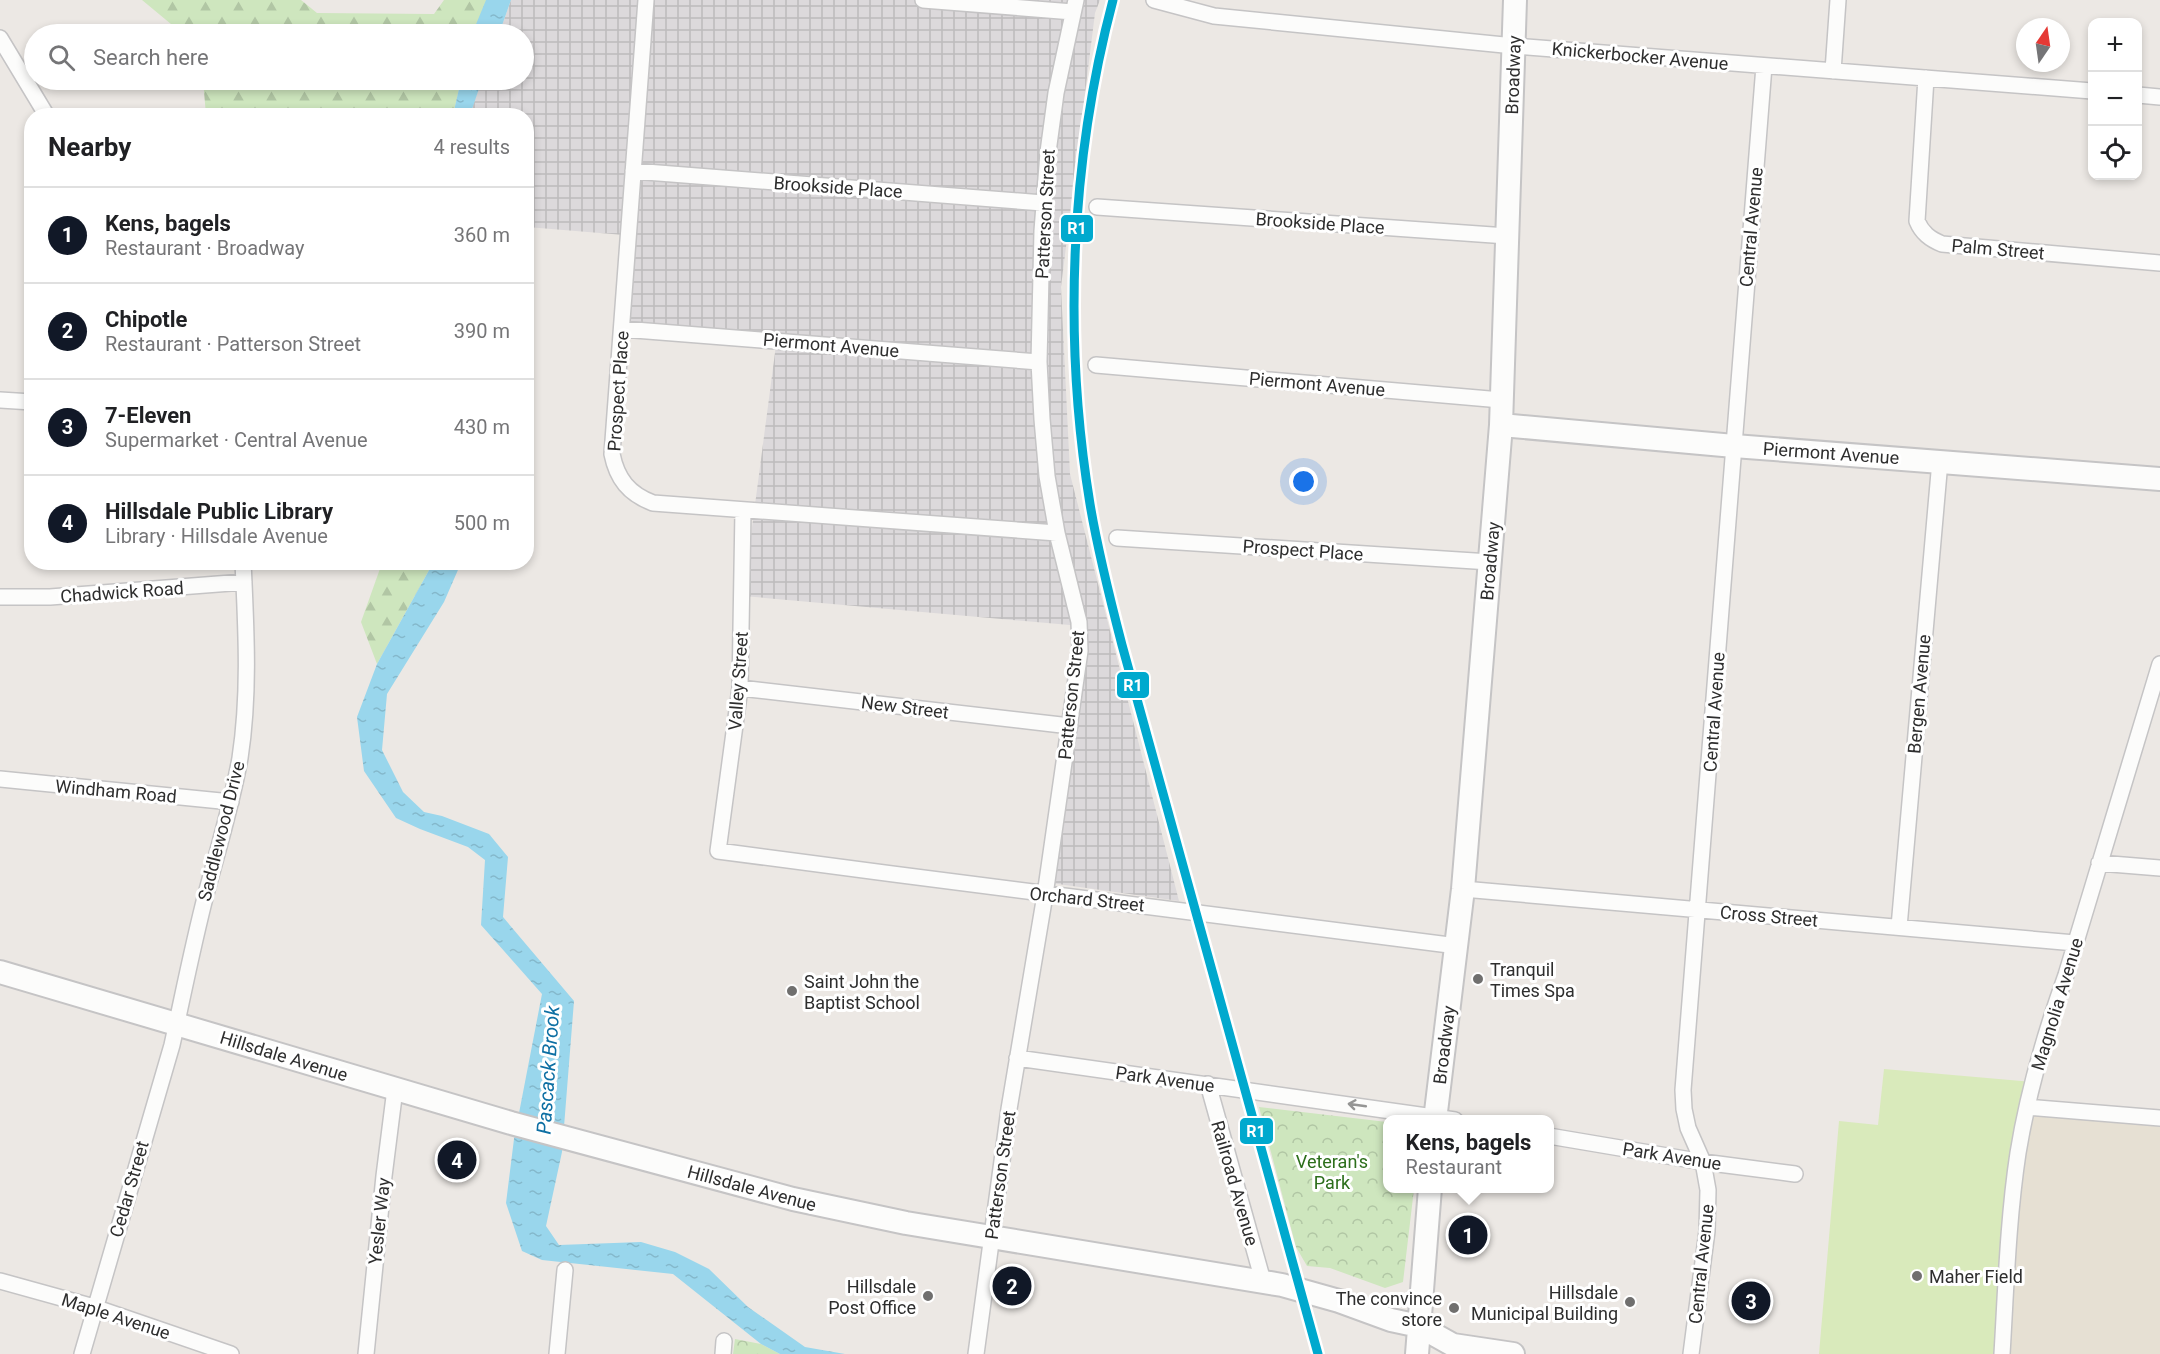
<!DOCTYPE html>
<meta charset="utf-8">
<style>
body{margin:0;font-family:Roboto,sans-serif;background:#f2f2f2;color:#202124}
.controls{position:absolute;right:18px;top:18px;display:grid;overflow:hidden;border-radius:12px;box-shadow:0 3px 9px #0003}
.controls button{width:54px;height:54px;display:grid;place-items:center;padding:0;border:0;border-bottom:2px solid #e0e0e0;background:#fff;color:#202124;font:30px sans-serif}
.compass{position:absolute;left:2016px;top:18px;width:54px;height:54px;border-radius:50%;background:#fff;box-shadow:0 3px 9px #0003;rotate:13deg}
.you{position:absolute;left:1304px;top:482px;width:21px;height:21px;margin:-15px;border:4px solid #fff;border-radius:50%;background:#1a73e8;box-shadow:0 0 0 9px #1a73e833}
.badge{display:grid;place-items:center;width:39px;height:39px;border-radius:50%;background:#111827;color:#fff;font-size:20px;font-weight:700}
.pin{position:absolute;translate:-50% -50%;border:3px solid #fff;box-shadow:0 2px 6px #0006}
.popup{position:absolute;left:1383px;top:1115px;width:171px;height:78px;box-sizing:border-box;display:grid;place-content:center;border-radius:12px;background:#fff;filter:drop-shadow(0 2px 4px #0005);font-size:20px;white-space:nowrap;color:#757577}
.popup b{font-size:22px;color:#202124}
.popup::after{content:'';position:absolute;left:50%;top:100%;margin-left:-12px;border:12px solid transparent;border-top-color:#fff}
.list{margin:0;padding:0;list-style:none}
h2{display:flex;justify-content:space-between;align-items:center;height:78px;margin:0;padding:0 24px;font-size:26px}
h2 small{font-size:20px;font-weight:400;color:#757577}
.list li{display:grid;grid-template-columns:39px 1fr auto;gap:18px;align-items:center;box-sizing:border-box;height:96px;padding:0 24px;border-top:2px solid #e0e0e0}
.list b{display:block;font-size:22px;white-space:nowrap}
.list p{margin:0;font-size:20px;white-space:nowrap;color:#757577}
.list em{font-size:20px;font-style:normal;color:#757577}
.icon{flex:none;width:33px;height:33px;fill:none;stroke:currentColor;stroke-width:2;stroke-linecap:round;stroke-linejoin:round}
.map{position:relative;flex:none;width:2160px;height:1354px;overflow:hidden}
.search{position:absolute;background:#fff;box-shadow:0 3px 9px #0003;left:24px;top:24px;width:510px;height:66px;display:flex;align-items:center;gap:15px;box-sizing:border-box;padding:0 21px;border-radius:33px;color:#757577;font-size:22px}
.panel{position:absolute;background:#fff;box-shadow:0 3px 9px #0003;left:24px;top:108px;width:510px;height:462px;border-radius:24px}
.map>svg:first-child{display:block}
.industrial{fill:url(#industrial-grid)}
.education{fill:#e6e0d3}
.forest{fill:url(#forest-firs)}
.park{fill:url(#park-crowns)}
.pitch{fill:#d9eabb}
.water{fill:url(#water-ripples)}
.lines{fill:none;stroke-linecap:round;stroke-linejoin:round}
.street-casing{stroke:#c5c4c5;stroke-width:18}
.secondary-casing{stroke:#c5c4c5;stroke-width:26}
.street{stroke:#fcfcfb;stroke-width:15}
.secondary{stroke:#fcfcfb;stroke-width:22}
.rail-1-casing{stroke:#fff;stroke-width:14}
.rail-1{stroke:#00a9ce;stroke-width:9}
.oneway{stroke:#959594}
.poi-dot{fill:#706f6e;stroke:#fff;stroke-width:2}
.labels{text-anchor:middle;dominant-baseline:central;stroke-width:6;stroke-linejoin:round;paint-order:stroke}
.street-label{font-size:18px;fill:#2e2e2e;stroke:#fff}
.poi-label{font-size:18px;fill:#2e2e2e;stroke:#fff;text-anchor:start}
.park-label{font-size:18px;fill:#2c6e1b;stroke:#fff}
.water-label{font-size:20px;font-style:italic;fill:#0d6fa3;stroke:#fff}
.line-badge{stroke:#fff;stroke-width:2}
.badge-label{font-size:16px;text-anchor:middle;font-weight:bold;fill:#fff}
</style>
<div class="map">
<svg width="2160" height="1354" viewBox="0 0 2160 1354">
<defs>
<pattern id="industrial-grid" width="8" height="8" patternUnits="userSpaceOnUse" patternTransform="scale(1.5)"><rect width="8" height="8" fill="#dcd9db"/><path d="M0 4h8M4 0v8" fill="none" stroke="#bdbbbc"/></pattern>
<pattern id="forest-firs" width="22" height="20" patternUnits="userSpaceOnUse" patternTransform="scale(1.5)"><rect width="22" height="20" fill="#cee6be"/><path d="M5 1l3.5 6h-7zM16 11l3.5 6h-7z" fill="#b1c6a4"/></pattern>
<pattern id="park-crowns" width="20" height="18" patternUnits="userSpaceOnUse" patternTransform="scale(1.5)"><rect width="20" height="18" fill="#cee6be"/><path d="M2 6a3 3 0 1 1 6 0M12 15a3 3 0 1 1 6 0" fill="none" stroke="#b1c6a4"/></pattern>
<pattern id="water-ripples" width="26" height="14" patternUnits="userSpaceOnUse" patternTransform="scale(1.5)"><rect width="26" height="14" fill="#99d6ec"/><path d="M2 4q2-2 4 0t4 0M15 11q2-2 4 0t4 0" fill="none" stroke="#84b8cb"/></pattern>
</defs>
<rect width="100%" height="100%" fill="#ece8e4"/>
<path class="industrial" d="M511,0H1100L1095,13L1061,287L1070,474L1179,901L1051,883L1081,626L743,596L776,345L619,330L624,235L527,227L526,116H470V113L482,80H524V34H499Z"/>
<path class="education" d="M2027,1107L2160,1118V1354H2002Z"/>
<path class="forest" d="M142,0H301L317,13L434,14L444,0H508L473,31L472,34H183Z
M203,80H461L453,116L206,115Z
M382,563H433L377,664L361,622Z"/>
<path class="park" d="M1259,1107L1387,1122V1188L1414,1189L1403,1282L1385,1288L1330,1268L1307,1266L1296,1247Z
M735,1339L761,1344L780,1354H733Z"/>
<path class="pitch" d="M1884,1069L2033,1082L2002,1354H1819L1839,1121L1878,1125Z"/>
<path class="water" d="M486,0H511L499,34H472Z
M461,80H482L470,115H453Z
M433,563H461L444,602L387,694L382,750L403,792L424,812L442,816L489,834L508,857L503,917L574,1001L562,1152L546,1226L559,1245L641,1242L675,1252L709,1269L748,1307L805,1347L845,1354H780L761,1344L673,1274L542,1260L522,1251L506,1203L514,1139L542,994L481,925L485,860L468,847L420,829L396,818L364,771L357,717L377,664Z"/>
<g class="lines">
<g class="street-casing">
<path id="street" d="M646,0L612,454C617,479 629,494 653,503L1057,533
M923,0L1073,12
M1154,0L1214,16L1514,46L2092,91
M0,38L47,116
M1833,71L1838,0
M1926,78L1917,221C1922,233 1930,239 1942,244L2160,263
M2138,95L2160,97
M633,171L1043,203
M1097,207L1507,236
M622,329L1039,362
M1096,365L1501,400
M0,400L32,402
M743,510L740,688L718,851C964,884 1210,914 1457,946
M1117,538L1490,562
M0,597H50L244,582
M740,688L1070,726
M0,779L231,802
M2099,863L2160,868
M1463,889L2075,943
M1899,927L1940,461
M1017,1058L1455,1120
M1208,1084L1263,1281
M2027,1107L2160,1118
M1549,1136L1703,1162L1795,1174
M0,1281L94,1307L231,1354
M82,1354L172,1045C183,995 193,944 206,894C218,849 232,804 240,758C250,693 246,627 243,562
M366,1354L384,1176L395,1089
M557,1354L565,1270
M723,1354L724,1341
M976,1354L1009,1109L1045,895L1080,651L1079,622L1057,533L1047,476L1042,419L1039,362L1042,231L1048,152L1056,93L1076,0
M1691,1354L1707,1231L1708,1190L1703,1162L1688,1128L1684,1109L1683,1090L1764,66
M2002,1354C2006,1287 2008,1219 2018,1153C2028,1092 2045,1033 2066,975L2160,664"/>
</g>
<g class="secondary-casing">
<path id="secondary" d="M1501,425L1734,446L2160,479
M0,972L511,1123L793,1199L906,1223L1282,1285L1339,1301L1391,1320L1419,1326L1453,1345L1513,1354
M1435,1120L1463,889L1501,425L1515,0
M1417,1354L1430,1188"/>
</g>
<use href="#street" class="street"/>
<use href="#secondary" class="secondary"/>
<g class="rail-1-casing">
<path id="rail-1" d="M1113,0C1070,162 1063,339 1090,504C1098,552 1110,599 1122,645L1318,1354"/>
</g>
<use href="#rail-1" class="rail-1"/>
</g>
<defs><path id="oneway-shaft" d="M-6 0H5M1.5-3L5.5 0L1.5 3" fill="none" stroke-width="1.6" stroke-linecap="round" stroke-linejoin="round" transform="scale(1.5)"/></defs>
<use class="oneway" href="#oneway-shaft" transform="translate(1357 1105) rotate(-172)"/>
<g class="poi-dot">
<circle cx="1478" cy="979" r="6"/>
<circle cx="792" cy="991" r="6"/>
<circle cx="1917" cy="1276" r="6"/>
<circle cx="928" cy="1296" r="6"/>
<circle cx="1630" cy="1302" r="6"/>
<circle cx="1454" cy="1308" r="6"/>
</g>
<g class="labels">
<g class="street-label">
<text transform="translate(1640 56) rotate(5)">Knickerbocker Avenue</text>
<text transform="translate(1513 75) rotate(-88)">Broadway</text>
<text transform="translate(838 187) rotate(4)">Brookside Place</text>
<text transform="translate(1045 214) rotate(-87)">Patterson Street</text>
<text transform="translate(1320 223) rotate(4)">Brookside Place</text>
<text transform="translate(1751 227) rotate(-85)">Central Avenue</text>
<text transform="translate(1998 249) rotate(5)">Palm Street</text>
<text transform="translate(831 345) rotate(5)">Piermont Avenue</text>
<text transform="translate(1317 384) rotate(5)">Piermont Avenue</text>
<text transform="translate(618 391) rotate(-86)">Prospect Place</text>
<text transform="translate(1831 453) rotate(4)">Piermont Avenue</text>
<text transform="translate(1303 550) rotate(4)">Prospect Place</text>
<text transform="translate(1490 561) rotate(-85)">Broadway</text>
<text transform="translate(122 592) rotate(-4)">Chadwick Road</text>
<text transform="translate(738 681) rotate(-86)">Valley Street</text>
<text transform="translate(1919 694) rotate(-85)">Bergen Avenue</text>
<text transform="translate(1071 695) rotate(-84)">Patterson Street</text>
<text transform="translate(905 707) rotate(7)">New Street</text>
<text transform="translate(1714 712) rotate(-86)">Central Avenue</text>
<text transform="translate(116 791) rotate(5)">Windham Road</text>
<text transform="translate(221 831) rotate(-76)">Saddlewood Drive</text>
<text transform="translate(1087 899) rotate(6)">Orchard Street</text>
<text transform="translate(1769 916) rotate(5)">Cross Street</text>
<text transform="translate(2057 1004) rotate(-73)">Magnolia Avenue</text>
<text transform="translate(1444 1045) rotate(-83)">Broadway</text>
<text transform="translate(284 1056) rotate(17)">Hillsdale Avenue</text>
<text transform="translate(1165 1079) rotate(8)">Park Avenue</text>
<text transform="translate(1672 1156) rotate(9)">Park Avenue</text>
<text transform="translate(1000 1175) rotate(-82)">Patterson Street</text>
<text transform="translate(1235 1183) rotate(74)">Railroad Avenue</text>
<text transform="translate(752 1188) rotate(15)">Hillsdale Avenue</text>
<text transform="translate(129 1189) rotate(-74)">Cedar Street</text>
<text transform="translate(379 1221) rotate(-84)">Yesler Way</text>
<text transform="translate(1701 1264) rotate(-84)">Central Avenue</text>
<text transform="translate(116 1316) rotate(18)">Maple Avenue</text>
</g>
<g class="poi-label">
<text x="1490" y="969">Tranquil<tspan x="1490" dy="21">Times Spa</tspan></text>
<text x="804" y="981">Saint John the<tspan x="804" dy="21">Baptist School</tspan></text>
<text x="1929" y="1276">Maher Field</text>
<text x="916" y="1286" text-anchor="end">Hillsdale<tspan x="916" dy="21">Post Office</tspan></text>
<text x="1618" y="1292" text-anchor="end">Hillsdale<tspan x="1618" dy="21">Municipal Building</tspan></text>
<text x="1442" y="1298" text-anchor="end">The convince<tspan x="1442" dy="21">store</tspan></text>
</g>
<g class="park-label">
<text x="1332" y="1161">Veteran's<tspan x="1332" dy="21">Park</tspan></text>
</g>
<g class="water-label">
<text transform="translate(548 1070) rotate(-86)">Pascack Brook</text>
</g>
</g>
<g class="line-badge">
<rect x="1060" y="214" width="34" height="29" rx="6" fill="#00a9ce"/>
<rect x="1116" y="671" width="34" height="28" rx="6" fill="#00a9ce"/>
<rect x="1239" y="1117" width="35" height="28" rx="6" fill="#00a9ce"/>
</g>
<g class="badge-label">
<text x="1077" y="234">R1</text>
<text x="1133" y="691">R1</text>
<text x="1256" y="1137">R1</text>
</g>
</svg>
<div class="controls">
<button>+</button>
<button>−</button>
<button><svg class="icon" aria-label="locate" viewBox="0 0 24 24"><circle cx="12" cy="12" r="6"/><path d="M12 2v4M12 18v4M2 12h4M18 12h4"/></svg></button>
</div>
<svg class="compass" viewBox="-18 -18 36 36"><path d="M0-13l5 13h-10z" fill="#e53935"/><path d="M0 13l5-13h-10z" fill="#757577"/></svg>
<div class="you"></div>
<div class="pin badge" style="left:1468px;top:1235px">1</div>
<div class="popup"><b>Kens, bagels</b>Restaurant</div>
<div class="pin badge" style="left:1012px;top:1286px">2</div>
<div class="pin badge" style="left:1751px;top:1301px">3</div>
<div class="pin badge" style="left:457px;top:1160px">4</div>
<div class="search"><svg class="icon" aria-label="search" viewBox="0 0 24 24"><circle cx="10" cy="10" r="6"/><path d="M15 15l6 6"/></svg>Search here</div>
<section class="panel">
<h2>Nearby<small>4 results</small></h2>
<ul class="list">
<li><span class="badge">1</span><div><b>Kens, bagels</b><p>Restaurant · Broadway</p></div><em>360 m</em></li>
<li><span class="badge">2</span><div><b>Chipotle</b><p>Restaurant · Patterson Street</p></div><em>390 m</em></li>
<li><span class="badge">3</span><div><b>7-Eleven</b><p>Supermarket · Central Avenue</p></div><em>430 m</em></li>
<li><span class="badge">4</span><div><b>Hillsdale Public Library</b><p>Library · Hillsdale Avenue</p></div><em>500 m</em></li>
</ul>
</section>
</div>
